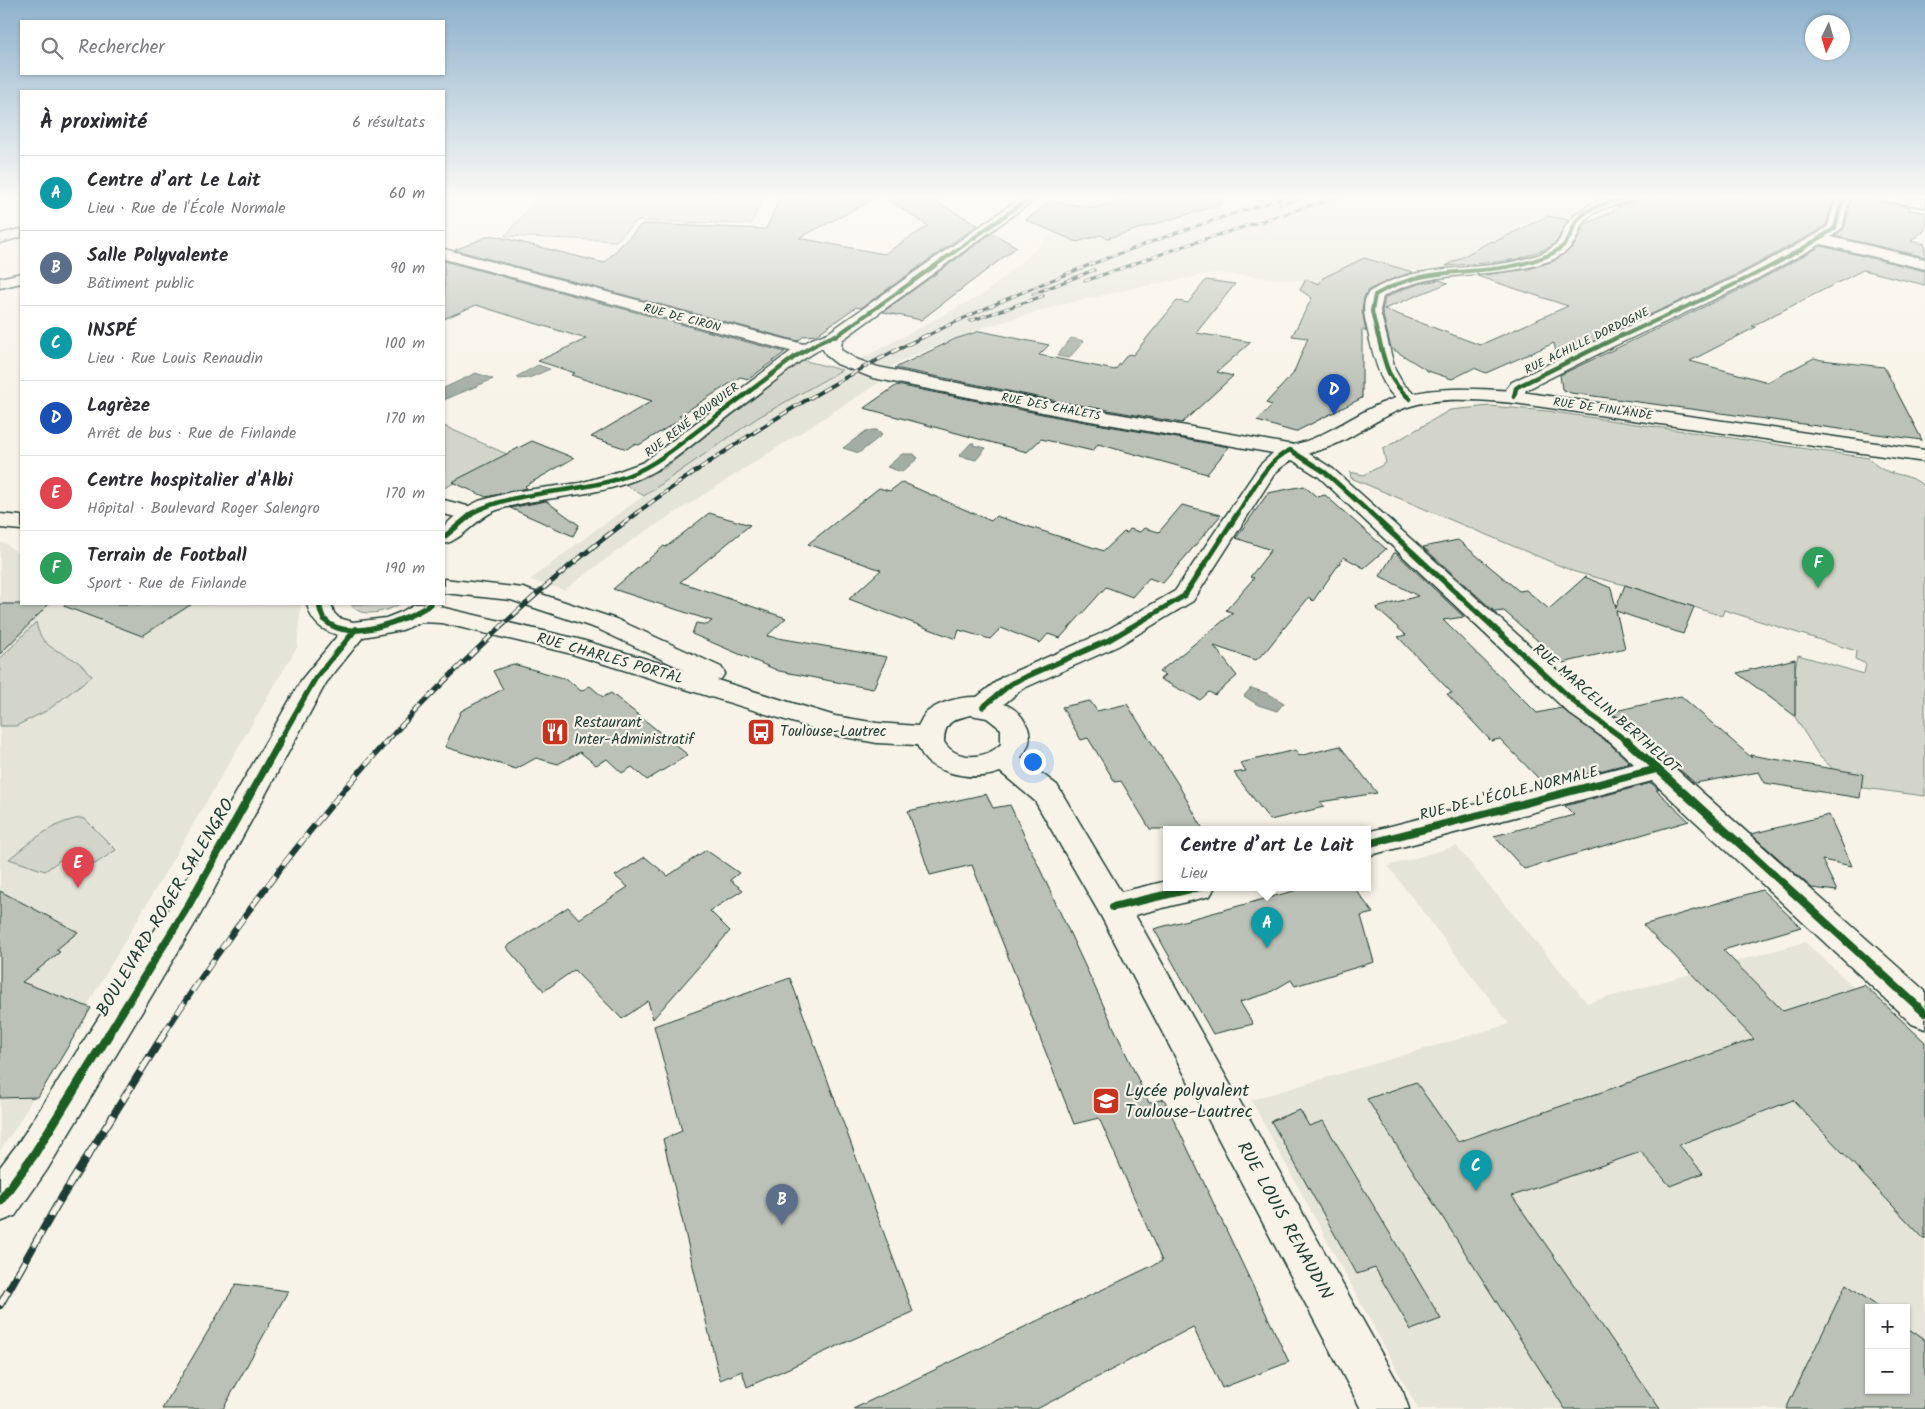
<!DOCTYPE html>
<html lang="fr">
<meta charset="utf-8">
<style>
body{margin:0;font-family:Kalam,sans-serif;background:#f7f7f7;color:#2b2b33}
.controls{position:absolute;right:15px;bottom:15px;display:grid;overflow:hidden;border-radius:0px;box-shadow:0 1px 4px #0004}
.controls button{width:45px;height:45px;display:grid;place-items:center;padding:0;border:0;border-bottom:1px solid #e1e1e2;background:#fff;color:#2b2b33;font:25px sans-serif}
.compass{position:absolute;left:1805px;top:15px;width:45px;height:45px;border-radius:50%;background:#fff;box-shadow:0 1px 4px #0004;rotate:185deg}
.you{position:absolute;left:1032px;top:761px;width:18px;height:18px;margin:-12px;border:4px solid #fff;border-radius:50%;background:#1a73e8;box-shadow:0 0 0 8px #1a73e833}
.badge{display:grid;place-items:center;width:32px;height:32px;border-radius:50%;background:#0f766e;color:#fff;font-size:16px;font-weight:700}
.pin{position:absolute;translate:-50% -41px;filter:drop-shadow(0 1px 2px #0008)}
.pin::after{content:'';position:absolute;top:26px;width:18px;height:15px;background:inherit;clip-path:polygon(0 0,100% 0,50% 100%)}
.popup{position:absolute;left:1163px;top:826px;width:208px;height:65px;box-sizing:border-box;display:grid;place-content:center;border-radius:0px;background:#fff;filter:drop-shadow(0 1px 4px #0005);font-size:16px;white-space:nowrap;color:#7c7c81}
.popup b{font-size:19px;color:#2b2b33}
.popup::after{content:'';position:absolute;left:50%;top:100%;margin-left:-10px;border:10px solid transparent;border-top-color:#fff}
.list{margin:0;padding:0;list-style:none}
h2{display:flex;justify-content:space-between;align-items:center;height:65px;margin:0;padding:0 20px;font-size:21px}
h2 small{font-size:16px;font-weight:400;color:#7c7c81}
.list li{display:grid;grid-template-columns:32px 1fr auto;gap:15px;align-items:center;box-sizing:border-box;height:75px;padding:0 20px;border-top:1px solid #e1e1e2}
.list b{display:block;font-size:19px;white-space:nowrap}
.list p{margin:0;font-size:16px;white-space:nowrap;color:#7c7c81}
.list em{font-size:16px;font-style:normal;color:#7c7c81}
.icon{flex:none;width:28px;height:28px;fill:none;stroke:currentColor;stroke-width:2;stroke-linecap:round;stroke-linejoin:round}
.map{position:relative;flex:none;width:1925px;height:1409px;overflow:hidden}
.search{position:absolute;background:#fff;box-shadow:0 1px 4px #0004;left:20px;top:20px;width:425px;height:55px;display:flex;align-items:center;gap:12px;box-sizing:border-box;padding:0 18px;border-radius:0px;color:#7c7c81;font-size:19px}
.panel{position:absolute;background:#fff;box-shadow:0 1px 4px #0004;left:20px;top:90px;width:425px;height:515px;border-radius:0px}
.map>svg:first-child{display:block}
.built{fill:#e5e4d9;fill-rule:evenodd}
.green{fill:#d3d5ca;stroke:#79897f}
.water{fill:#a4ada3;stroke:#6f8077}
.building{fill:#bbc1b6;stroke:#1f3d34}
.lines{fill:none;stroke-linecap:round;stroke-linejoin:round}
.street-casing{stroke:#1f3d34;stroke-width:3}
.secondary-casing{stroke:#1f3d34;stroke-width:3}
.street{fill:#f7f3e8;fill-rule:evenodd}
.secondary{fill:#f7f3e8;fill-rule:evenodd}
.rail-far4-casing{stroke:#1f3d34;stroke-width:3}
.rail-far3-casing{stroke:#1f3d34;stroke-width:4}
.rail-far2-casing{stroke:#1f3d34;stroke-width:5}
.rail-far1-casing{stroke:#1f3d34;stroke-width:6}
.rail-casing{stroke:#1f3d34;stroke-width:8}
.rail-far4{stroke:#f7f3e8;stroke-width:2;stroke-dasharray:6;stroke-linecap:butt}
.rail-far3{stroke:#f7f3e8;stroke-width:2.5;stroke-dasharray:8;stroke-linecap:butt}
.rail-far2{stroke:#f7f3e8;stroke-width:3;stroke-dasharray:10;stroke-linecap:butt}
.rail-far1{stroke:#f7f3e8;stroke-width:4.5;stroke-dasharray:13;stroke-linecap:butt}
.rail{stroke:#f7f3e8;stroke-width:5.5;stroke-dasharray:17;stroke-linecap:butt}
.cycleway-far4-casing{stroke:#f7f3e8;stroke-width:5.5}
.cycleway-far3-casing{stroke:#f7f3e8;stroke-width:7}
.cycleway-far2-casing{stroke:#f7f3e8;stroke-width:9}
.cycleway-far1-casing{stroke:#f7f3e8;stroke-width:11}
.cycleway-casing{stroke:#f7f3e8;stroke-width:12}
.cycleway-far4{stroke:#1b5e20;stroke-width:4}
.cycleway-far3{stroke:#1b5e20;stroke-width:4.5}
.cycleway-far2{stroke:#1b5e20;stroke-width:5.5}
.cycleway-far1{stroke:#1b5e20;stroke-width:8}
.cycleway{stroke:#1b5e20;stroke-width:9}
.labels{text-anchor:middle;dominant-baseline:central;stroke-width:4.5;stroke-linejoin:round;paint-order:stroke}
.far-street-label{font-size:12px;fill:#1f3d34;stroke:#f7f3e8}
.street-label{font-size:15px;fill:#1f3d34;stroke:#f7f3e8}
.poi-label{font-size:15px;fill:#1f3d34;stroke:#f7f3e8;text-anchor:start}
.near-street-label{font-size:18px;fill:#1f3d34;stroke:#f7f3e8}
.near-poi-label{font-size:18px;fill:#1f3d34;stroke:#f7f3e8;text-anchor:start}
</style>
<div class="map">
<svg width="1925" height="1409" viewBox="0 0 1925 1409">
<rect width="100%" height="100%" fill="#f7f3e8"/>
<filter id="ink" filterUnits="userSpaceOnUse"><feTurbulence type="fractalNoise" baseFrequency=".02" numOctaves="2"/><feDisplacementMap in="SourceGraphic" scale="10" xChannelSelector="R" yChannelSelector="G"/><feConvolveMatrix kernelMatrix="1 2 1 2 8 2 1 2 1" color-interpolation-filters="sRGB"/></filter>
<g filter="url(#ink)">
<path class="built" d="M1094,197H1612L1580,206L1567,222L1560,235L1488,262L1406,271L1360,285L1215,273L1134,288L1057,306L982,328L912,356L888,368L861,359L987,292Z
M842,370L880,382L631,541L564,590L530,580L598,528L719,443L757,418Z
M0,543H5L21,556V604H301L297,647L15,1129L0,1151Z
M1456,846L1587,1003L1805,942L1925,1053V1409H1418L1251,1100L1509,1024L1388,866ZM1869,1308H1906V1390H1869Z"/>
<path class="green" d="M539,197H764L751,224L636,221L616,241L505,236Z
M802,360L842,370L757,418L644,496L624,484L665,468Z
M1490,406L1547,411L1869,458C1882,474 1894,472 1911,478C1916,480 1920,483 1925,486V796L1841,785L1831,767L1819,756L1795,717V669L1798,655L1864,674L1866,664L1855,659L1856,651L1724,610L1722,616L1625,585L1575,572L1351,478L1350,472L1364,475L1386,463L1383,449L1450,410Z
M444,426L511,456L444,488Z
M351,604H400C388,611 360,620 351,604Z
M36,622C41,649 58,649 78,662C83,665 87,672 92,676L48,710L16,726H0V659Z
M81,818L86,820L116,850L95,864L70,853L45,871L9,859C30,842 53,822 81,818Z"/>
<path class="water" d="M1071,338L1084,341L1069,358L1057,356Z
M538,365L550,369L529,378L518,379L516,377Z
M476,373L493,379L444,400V388Z
M873,430H877L882,435L859,453L843,448L866,431Z
M971,443H974L973,445L986,448L976,460L959,456Z
M902,454H914L918,458L902,472L887,467Z
M1251,688L1269,694L1284,703L1277,711L1258,705L1244,696Z"/>
<path class="building" d="M1133,197H1221L1222,204L1108,238L1100,235L1077,242L1026,220L1051,201L1096,208Z
M1639,197H1834L1826,225L1816,232L1738,274L1557,358L1554,343L1486,373L1474,368L1452,379L1428,371L1391,348L1382,311L1385,298L1403,289L1423,283L1439,280L1448,283L1384,309L1480,345L1568,306L1477,276L1529,269L1554,261L1574,246L1585,224L1618,209V206L1635,202Z
M1852,197L1910,207L1909,210L1925,212V230L1911,241L1925,244V257L1835,236L1844,228Z
M779,199L873,200L799,238L884,254L928,226L889,200L935,201L978,225L861,308L856,307L816,335L804,336L798,341L455,250L491,235L604,263L642,224L766,229Z
M1548,216L1568,220L1557,241L1548,248L1518,259L1497,262L1446,266L1491,241L1494,242Z
M992,233L1017,247L921,320L883,312Z
M1821,246L1925,271V285L1863,270L1752,326L1756,327L1690,361L1768,382L1814,358L1822,360L1884,367L1922,440L1571,393L1562,389L1560,375L1752,284Z
M1364,258L1413,272L1390,280L1368,290L1364,297L1362,310L1366,332L1362,329V398L1295,432L1257,421L1272,405L1266,403L1293,374L1308,338L1292,336L1312,298L1300,290L1306,279L1319,284L1323,278Z
M444,261L785,352L749,379L740,377L679,416L683,418L639,445L634,444L627,449L591,437L652,401L571,375L575,373L538,361L586,339L476,305L444,319Z
M1206,280L1235,284L1196,333L1251,342L1217,372L1233,376L1182,423L1062,402L895,368L955,339L980,331L1049,345L1039,355L1115,370L1128,354L1133,355L1177,301L1188,303Z
M897,385L1062,418L1229,447L1207,474L1098,444L1093,451L1041,439L1027,452L864,408Z
M532,441L574,458L525,486L527,488L486,497L452,482Z
M902,482L991,521L996,516L1104,551L1124,532L1127,533L1130,529L1140,532L1144,528L1159,532L1182,505L1221,515L1163,583L1149,578L1132,597L1106,587L1060,638L1048,634L1040,643L1001,628L990,639L959,630L956,639L849,599L881,570L808,544L879,488L890,491Z
M1304,486L1317,497L1325,495L1386,549L1364,568L1344,557L1313,601L1309,597L1265,652L1256,660L1214,646L1237,676L1215,695L1209,692L1200,700L1160,679L1165,675L1159,672L1233,613L1226,610L1254,578L1250,577L1271,550L1236,538L1268,493Z
M546,501L579,525L573,536L510,508Z
M709,513L750,525L680,582L786,618L767,636L887,657L873,689L779,671L692,634L696,623L707,625L712,621L613,589L664,546L666,547Z
M1458,540L1519,591L1526,590L1549,609L1585,577L1611,588L1616,608L1625,585L1694,607L1683,634L1616,611L1625,648L1563,663L1504,611L1495,612L1423,547Z
M1394,553H1396L1464,617L1443,620L1537,713L1561,708L1610,744L1630,763L1545,785L1500,739L1491,741L1447,694L1452,693L1398,637L1406,635L1376,608L1418,596L1380,576Z
M0,604H49L0,654Z
M65,604H192L142,636L64,606Z
M1795,659V716L1737,673Z
M513,664L567,679L581,691L590,686L603,697L611,693L688,755L647,780L632,767L622,773L607,759L596,765L580,752L558,764L536,758L516,769L445,747L461,711L503,689L493,671Z
M1681,696L1752,758L1750,755L1863,774L1860,798L1765,783L1759,772L1695,783L1632,728L1611,712Z
M1090,701L1097,711L1127,704L1178,784L1203,829H1150L1121,781L1115,782L1088,738L1081,740L1062,707Z
M1340,746L1377,793L1320,802L1324,807L1270,820L1234,773L1246,771L1240,763L1295,750L1299,756Z
M1651,783L1659,790H1656L1689,821L1524,869L1494,836L1574,815L1565,806Z
M986,794L993,808L1010,805L1149,1103L1164,1099L1289,1362L1222,1388L1193,1327L1037,1409H853L1162,1261L1099,1118L1074,1124L972,865L930,875L908,811Z
M1829,815L1852,866L1822,860L1837,891L1812,888L1751,834Z
M706,850L739,873L730,880L743,890L710,911L730,931L653,1019L648,1001L622,1019L574,970L544,991L506,947L568,907L579,919L628,887L615,876L645,857L668,876Z
M1308,887H1354L1373,913L1361,916L1374,962L1295,986L1291,980L1269,993L1240,1002L1253,1024L1213,1034L1154,929Z
M1762,890L1801,927L1723,950L1783,1011L1864,985L1925,1042V1240L1793,1100L1679,1145L1703,1173L1670,1186L1641,1152L1512,1196L1660,1409H1565L1367,1099L1416,1082L1458,1142L1754,1039L1666,947H1664L1643,925Z
M0,891L78,932L56,950L60,952L22,982L91,1008L38,1097L0,1098Z
M790,978L913,1312L747,1387L742,1371L720,1380L663,1139L682,1131L654,1026Z
M1300,1110L1309,1126L1323,1121L1441,1319L1411,1330L1375,1268L1357,1274L1271,1121Z
M236,1284L288,1291L223,1409H162Z
M1846,1284L1880,1308H1869V1390H1906V1327L1925,1340V1409H1786Z"/>
<g class="lines">
<g class="street-casing">
<path id="street" d="M1612,197H1637L1635,200C1618,204 1595,208 1583,223C1580,227 1579,232 1577,237C1572,249 1561,256 1549,261C1495,281 1433,266 1383,297L1380,311L1395,370L1403,384L1420,399L1417,403C1387,411 1375,362 1370,341C1367,325 1359,306 1369,292C1427,257 1482,276 1540,254C1567,243 1557,234 1572,218C1582,206 1598,201 1612,197Z
M1836,197H1850L1842,228L1831,237L1925,259V269L1821,244L1751,282L1614,346L1526,390L1521,401L1514,403L1507,401L1504,397L1507,388L1512,382L1602,338L1739,276L1817,234L1828,226Z
M1879,197L1925,199V207L1886,201Z
M21,229V237L0,243V234Z
M444,249L811,346L814,350L811,354L805,355L444,259Z
M1290,444L1297,446L1333,469L1590,700L1631,729L1925,991V1029L1912,1024L1652,781L1367,856V832L1634,764L1611,743L1570,714L1319,477L1283,454L1280,450L1283,446Z
M444,500L479,509L482,514L479,519L471,521L444,514Z
M0,514L21,516V530L0,528Z
M1003,749L1013,752L1057,785L1121,892L1167,881V887H1215L1210,896L1135,915L1403,1392L1409,1409H1361L1101,916L1035,801L993,766L988,759L993,752Z"/>
</g>
<g class="secondary-casing">
<path id="secondary" d="M1022,197H1038L842,340L841,350L856,359L878,367L1062,404L1293,445C1326,437 1351,416 1382,403C1424,385 1469,388 1514,391L1925,450V462L1514,403C1475,400 1434,395 1397,411C1375,420 1357,435 1336,444C1311,455 1297,452 1275,473L1193,601L1118,646L1022,689L1004,704C1015,708 1021,714 1026,724C1031,733 1031,741 1026,750C1011,777 976,781 948,772C939,769 931,766 925,759C922,755 920,750 917,745L877,743L834,735L572,654L442,623L421,622L402,630L363,637L326,683L200,915L47,1170L15,1216L0,1222V1167L19,1142L176,897L302,679L338,635C320,630 311,621 307,604H331L334,613L339,618L353,622L386,618L401,612L415,604H442L440,607L578,639L684,670L598,629L511,600L444,593V579L523,588L616,619L721,667L725,673L721,679L717,680L835,716L877,723L918,726C921,721 923,715 927,712C939,702 962,696 977,697L1002,677L1100,634L1175,591L1260,465L1273,453L1062,416L873,378L837,364L827,356L822,348L802,360C772,383 742,406 712,429C684,451 661,472 627,483C585,498 539,496 497,510C477,517 464,539 444,544V526L463,509L479,501L511,492L580,483L611,474L644,462L790,352L812,339L828,333ZM971,715L987,718L1001,729V744C987,759 956,762 944,742C944,722 953,719 971,715Z
M21,273V283L0,288V278Z"/>
</g>
<use href="#street" class="street"/>
<use href="#secondary" class="secondary"/>
<g class="rail-far4-casing">
<path id="rail-far4" d="M1280,204L1304,197
M1085,281L1187,245L1337,197
M1033,294L1094,270
M970,321L1043,296
M924,337C1041,280 1162,235 1286,197"/>
</g>
<g class="rail-far3-casing">
<path id="rail-far3" d="M635,514C727,447 823,385 927,335"/>
</g>
<g class="rail-far2-casing">
<path id="rail-far2" d="M386,742C463,659 545,581 637,513"/>
</g>
<g class="rail-far1-casing">
<path id="rail-far1" d="M163,1035C230,932 304,832 387,741"/>
</g>
<g class="rail-casing">
<path id="rail" d="M0,1305L57,1205L164,1034"/>
</g>
<use href="#rail-far4" class="rail-far4"/>
<use href="#rail-far3" class="rail-far3"/>
<use href="#rail-far2" class="rail-far2"/>
<use href="#rail-far1" class="rail-far1"/>
<use href="#rail" class="rail"/>
<g class="cycleway-far4-casing">
<path id="cycleway-far4" d="M835,337L1031,197
M1378,337L1372,311L1375,295C1431,261 1486,280 1544,257C1555,253 1565,247 1570,236C1572,232 1573,227 1576,222C1587,206 1612,201 1630,197
M1620,337C1692,303 1769,273 1835,228L1843,197"/>
</g>
<g class="cycleway-far3-casing">
<path id="cycleway-far3" d="M1378,335C1385,364 1387,379 1410,399
M1514,397L1516,388L1519,386L1622,335
M470,514C515,490 570,494 618,479C652,469 677,446 705,425C735,402 766,379 796,356L818,343L836,335
M1237,514C1252,492 1265,462 1290,450L1326,473L1371,514"/>
</g>
<g class="cycleway-far2-casing">
<path id="cycleway-far2" d="M1370,513L1580,707L1628,742
M444,537L473,513
M319,604C320,608 321,615 324,619C346,645 409,619 431,604
M983,707L1012,683L1109,640L1184,596L1238,513
M279,742L315,679L356,629"/>
</g>
<g class="cycleway-far1-casing">
<path id="cycleway-far1" d="M1627,741L1925,1013
M1367,844L1657,769
M1113,907L1199,887
M108,1035L188,906L280,741"/>
</g>
<g class="cycleway-casing">
<path id="cycleway" d="M0,1201L33,1156L109,1034"/>
</g>
<use href="#cycleway-far4" class="cycleway-far4"/>
<use href="#cycleway-far3" class="cycleway-far3"/>
<use href="#cycleway-far2" class="cycleway-far2"/>
<use href="#cycleway-far1" class="cycleway-far1"/>
<use href="#cycleway" class="cycleway"/>
</g>
</g>
<linearGradient id="sky" x2="0" y2="1"><stop stop-color="#8db1cc"/><stop offset="0.5" stop-color="#fbfaf5"/><stop offset="1" stop-color="#fbfaf5" stop-opacity="0"/></linearGradient>
<rect width="1925" height="395" fill="url(#sky)"/>
<defs>
<g id="restaurant-square" transform="scale(1.4375)"><rect x="-9" y="-9" width="18" height="18" rx="4" fill="#c8321e" stroke="#f7f3e8"/><path d="M-5-6h1v4h1v-4h1v4h1v-4h1v5L-1.5 .5V6h-2V.5L-5-1ZM5-6V6H3V1.5H1.5Q1.5-4 5-6Z" fill="#fff"/></g>
<g id="bus-square" transform="scale(1.4375)"><rect x="-9" y="-9" width="18" height="18" rx="4" fill="#c8321e" stroke="#f7f3e8"/><path d="M-5-6H5V4H4V6H2V4H-2V6H-4V4H-5ZM-3.5-4V0h7V-4ZM-3.5 1.2v1.5H-2V1.2ZM2 1.2v1.5H3.5V1.2Z" fill="#fff"/></g>
<g id="school-square" transform="scale(1.4375)"><rect x="-9" y="-9" width="18" height="18" rx="4" fill="#c8321e" stroke="#f7f3e8"/><path d="M0-5L7-2L0 1L-7-2ZM-4 1L0 2.5L4 1V4Q0 6-4 4Z" fill="#fff"/></g>
</defs>
<g fill-rule="evenodd">
<use href="#restaurant-square" x="555" y="732"/>
<use href="#bus-square" x="761" y="732"/>
<use href="#school-square" x="1106" y="1101"/>
</g>
<g class="labels">
<g class="far-street-label">
<text transform="translate(682 318) rotate(15)">RUE DE CIRON</text>
<text transform="translate(1587 341) rotate(-26)">RUE ACHILLE DORDOGNE</text>
<text transform="translate(1051 407) rotate(11)">RUE DES CHALETS</text>
<text transform="translate(1603 409) rotate(8)">RUE DE FINLANDE</text>
<text transform="translate(692 420) rotate(-37)">RUE RENÉ ROUQUIER</text>
</g>
<g class="street-label">
<text transform="translate(610 659) rotate(16)">RUE CHARLES PORTAL</text>
<text transform="translate(1606 709) rotate(41)">RUE MARCELIN BERTHELOT</text>
<text transform="translate(1509 794) rotate(-14)">RUE DE L'ÉCOLE NORMALE</text>
</g>
<g class="poi-label">
<text x="574" y="723">Restaurant<tspan x="574" dy="17">Inter-Administratif</tspan></text>
<text x="780" y="732">Toulouse-Lautrec</text>
</g>
<g class="near-street-label">
<text transform="translate(166 908) rotate(-59)">BOULEVARD ROGER SALENGRO</text>
<text transform="translate(1284 1221) rotate(61)">RUE LOUIS RENAUDIN</text>
</g>
<g class="near-poi-label">
<text x="1125" y="1091">Lycée polyvalent<tspan x="1125" dy="21">Toulouse-Lautrec</tspan></text>
</g>
</g>
</svg>
<div class="controls">
<button>+</button>
<button>−</button>
</div>
<svg class="compass" viewBox="-18 -18 36 36"><path d="M0-13l5 13h-10z" fill="#e53935"/><path d="M0 13l5-13h-10z" fill="#7c7c81"/></svg>
<div class="you"></div>
<div class="pin badge" style="left:1267px;top:948px;background:#0f9aa8">A</div>
<div class="popup"><b>Centre d’art Le Lait</b>Lieu</div>
<div class="pin badge" style="left:782px;top:1225px;background:#5c6f8a">B</div>
<div class="pin badge" style="left:1476px;top:1191px;background:#0f9aa8">C</div>
<div class="pin badge" style="left:1334px;top:415px;background:#1a4fb4">D</div>
<div class="pin badge" style="left:78px;top:888px;background:#e0444e">E</div>
<div class="pin badge" style="left:1818px;top:588px;background:#2e9e5b">F</div>
<div class="search"><svg class="icon" aria-label="search" viewBox="0 0 24 24"><circle cx="10" cy="10" r="6"/><path d="M15 15l6 6"/></svg>Rechercher</div>
<section class="panel">
<h2>À proximité<small>6 résultats</small></h2>
<ul class="list">
<li><span class="badge" style="background:#0f9aa8">A</span><div><b>Centre d’art Le Lait</b><p>Lieu · Rue de l'École Normale</p></div><em>60 m</em></li>
<li><span class="badge" style="background:#5c6f8a">B</span><div><b>Salle Polyvalente</b><p>Bâtiment public</p></div><em>90 m</em></li>
<li><span class="badge" style="background:#0f9aa8">C</span><div><b>INSPÉ</b><p>Lieu · Rue Louis Renaudin</p></div><em>100 m</em></li>
<li><span class="badge" style="background:#1a4fb4">D</span><div><b>Lagrèze</b><p>Arrêt de bus · Rue de Finlande</p></div><em>170 m</em></li>
<li><span class="badge" style="background:#e0444e">E</span><div><b>Centre hospitalier d'Albi</b><p>Hôpital · Boulevard Roger Salengro</p></div><em>170 m</em></li>
<li><span class="badge" style="background:#2e9e5b">F</span><div><b>Terrain de Football</b><p>Sport · Rue de Finlande</p></div><em>190 m</em></li>
</ul>
</section>
</div>
